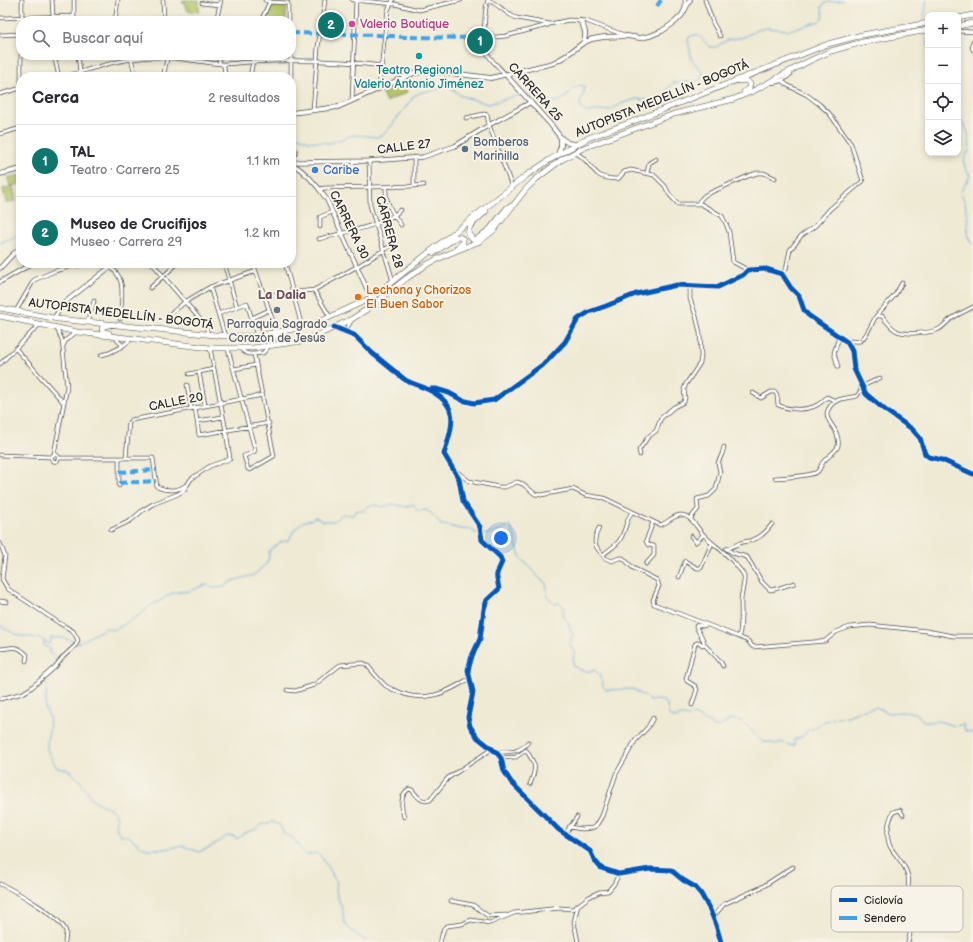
<!DOCTYPE html>
<html lang="es">
<meta charset="utf-8">
<style>
body{margin:0;font-family:"Balsamiq Sans",sans-serif;background:#f7f7f7;color:#2b2b33}
.controls{position:absolute;right:12px;top:12px;display:grid;overflow:hidden;border-radius:8px;box-shadow:0 2px 6px #0003}
.controls button{width:36px;height:36px;display:grid;place-items:center;padding:0;border:0;border-bottom:1px solid #e1e1e2;background:#fff;color:#2b2b33;font:20px sans-serif}
.you{position:absolute;left:501px;top:538px;width:14px;height:14px;margin:-10px;border:3px solid #fff;border-radius:50%;background:#1a73e8;box-shadow:0 0 0 6px #1a73e833}
.badge{display:grid;place-items:center;width:26px;height:26px;border-radius:50%;background:#0f766e;color:#fff;font-size:13px;font-weight:700}
.pin{position:absolute;translate:-50% -50%;border:2px solid #fff;box-shadow:0 1px 4px #0006}
.list{margin:0;padding:0;list-style:none}
h2{display:flex;justify-content:space-between;align-items:center;height:52px;margin:0;padding:0 16px;font-size:17px}
h2 small{font-size:13px;font-weight:400;color:#7c7c81}
.list li{display:grid;grid-template-columns:26px 1fr auto;gap:12px;align-items:center;box-sizing:border-box;height:72px;padding:0 16px;border-top:1px solid #e1e1e2}
.list b{display:block;font-size:15px;white-space:nowrap}
.list p{margin:0;font-size:13px;white-space:nowrap;color:#7c7c81}
.list em{font-size:13px;font-style:normal;color:#7c7c81}
.icon{flex:none;width:22px;height:22px;fill:none;stroke:currentColor;stroke-width:2;stroke-linecap:round;stroke-linejoin:round}
.map{position:relative;flex:none;width:973px;height:942px;overflow:hidden}
.search{position:absolute;background:#fff;box-shadow:0 2px 6px #0003;left:16px;top:16px;width:280px;height:44px;display:flex;align-items:center;gap:10px;box-sizing:border-box;padding:0 14px;border-radius:16px;color:#7c7c81;font-size:15px}
.panel{position:absolute;background:#fff;box-shadow:0 2px 6px #0003;left:16px;top:72px;width:280px;height:196px;border-radius:16px}
.map>svg:first-child{display:block}
.green{fill:#b2c569;stroke:#6e784a}
.lines{fill:none;stroke-linecap:round;stroke-linejoin:round}
.stream{stroke:#69a8dc;stroke-width:1}
.minor-casing{stroke:#484844;stroke-width:4.5}
.tertiary-casing{stroke:#484844;stroke-width:5}
.secondary-casing{stroke:#484844;stroke-width:5.5}
.trunk-casing{stroke:#484844;stroke-width:6}
.minor{stroke:#fff;stroke-width:3}
.tertiary{stroke:#fff;stroke-width:3.5}
.secondary{stroke:#fff;stroke-width:4}
.trunk{stroke:#fff;stroke-width:5}
.quiet{stroke:#3ea3eb;stroke-width:4;stroke-dasharray:8 4;stroke-linecap:butt}
.cycleway-casing{stroke:#f7f3e8;stroke-width:8}
.cycleway{stroke:#0057b8;stroke-width:5}
.hotel-dot{fill:#d1479c;stroke:#f7f3e8;stroke-width:1.5}
.culture-dot{fill:#0f9aa8;stroke:#f7f3e8;stroke-width:1.5}
.service-dot{fill:#5c6f8a;stroke:#f7f3e8;stroke-width:1.5}
.shop-dot{fill:#3f7fe0;stroke:#f7f3e8;stroke-width:1.5}
.food-dot{fill:#e8710a;stroke:#f7f3e8;stroke-width:1.5}
.worship-dot{fill:#6b7280;stroke:#f7f3e8;stroke-width:1.5}
.labels{text-anchor:middle;dominant-baseline:central;stroke-width:4;stroke-linejoin:round;paint-order:stroke}
.hotel-label{font-size:12px;fill:#b23c85;stroke:#f7f3e8;text-anchor:start}
.culture-label{font-size:12px;fill:#0d838f;stroke:#f7f3e8}
.street-label{font-size:12px;fill:#2b2b2b;stroke:#f7f3e8}
.service-label{font-size:12px;fill:#4e5e75;stroke:#f7f3e8;text-anchor:start}
.shop-label{font-size:12px;fill:#366cbe;stroke:#f7f3e8;text-anchor:start}
.food-label{font-size:12px;fill:#c56008;stroke:#f7f3e8;text-anchor:start}
.worship-label{font-size:12px;fill:#5b616d;stroke:#f7f3e8}
.neighbourhood-label{font-size:13px;font-weight:bold;fill:#6a505d;stroke:#f7f3e8}
.key{fill:#f7f3e8;stroke:#bab7af;stroke-width:1}
.key-label{font-size:11px;fill:#2b2b2b}
</style>
<div class="map">
<svg width="973" height="942" viewBox="0 0 973 942">
<rect width="100%" height="100%" fill="#f7f3e8"/>
<filter id="ink" filterUnits="userSpaceOnUse"><feTurbulence type="fractalNoise" baseFrequency=".025" numOctaves="2"/><feDisplacementMap in="SourceGraphic" scale="8" xChannelSelector="R" yChannelSelector="G"/><feConvolveMatrix kernelMatrix="1 2 1 2 8 2 1 2 1" color-interpolation-filters="sRGB"/></filter>
<filter id="wash" filterUnits="userSpaceOnUse"><feTurbulence type="fractalNoise" baseFrequency=".012" numOctaves="4" result="noise"/><feDisplacementMap in="SourceGraphic" scale="16" xChannelSelector="R" yChannelSelector="G"/><feGaussianBlur stdDeviation="0.9" result="paint"/><feColorMatrix in="noise" values="0 0 0 0 0 0 0 0 0 0 0 0 0 0 0 0 0 1.4 0 .05"/><feComposite in="paint" operator="in"/></filter>
<g filter="url(#wash)">
<rect width="100%" height="100%" fill="#efead4"/>
<path class="green" d="M182,0H199V12L188,11Z
M274,4L286,5V21H263Z
M403,83L407,92L386,102L382,93Z
M21,175V184L10,186L8,178Z
M13,186L16,201L6,203L3,189Z"/>
<g class="lines">
<path class="stream" d="M924,18L927,0
M927,39L928,46
M525,93C536,92 544,102 555,102C567,101 571,87 581,85L584,86C586,97 574,103 585,112L610,110L623,103L636,99L654,101L661,98L673,83L698,81L703,76L702,71L692,60L688,40L689,37C699,31 703,41 710,47H716L727,40L744,37L757,30L766,28L789,30L820,21L823,17C824,13 822,10 822,7C824,0 838,2 843,0
M958,119C967,123 971,140 969,150C968,154 964,157 964,161L965,167L970,176L960,193L965,202L968,223V235L973,244
M291,134L309,141L329,143L353,135L378,137L385,133L392,125L414,96L422,92L436,90L447,88L453,89L461,96L488,104L522,94
M0,243L21,234
M482,535L497,532L508,526L511,527C516,537 516,548 521,558C523,562 529,565 532,569C538,577 537,577 545,582L547,586V596L555,604L560,603L564,607L562,615L568,622L573,635C570,642 568,645 574,651L573,666L585,672L595,670C604,678 600,684 606,690C617,690 625,688 636,690L639,694L644,695L650,701C657,700 661,699 667,704L668,714L673,718L682,716L689,717L690,715C699,715 704,722 712,724V727H718L732,719L742,721L763,742H770L777,745L781,742L793,746L795,745L794,740L803,736L808,730L815,728L825,721L838,717L848,716L860,711L876,707L889,713L900,712L916,713L922,720L927,722L938,721L955,726L963,724L965,731L973,733
M0,625L5,629L21,636L40,638L49,644L51,641L50,639C60,636 66,638 75,642
M44,642V646L51,649L49,653L54,656L59,667L47,682L45,709C55,721 46,734 47,748C48,755 54,762 57,768L66,769L71,772L79,780L94,801L111,809L115,813L117,817L116,828L121,835L130,837L140,846L147,849H165L183,846L199,852L212,846L227,836L234,837L237,839L245,833L257,829L261,825L273,822L280,825L283,833L293,838L305,855L316,853L321,856L337,883C334,892 339,900 342,908C344,915 342,920 347,926C351,932 361,936 367,942
M78,643L106,628L112,630L118,628L141,614L151,605L158,602L172,593L190,591L205,585H208L214,588L224,587L232,581L254,575L267,563L269,557V552L272,548L281,542L289,540L294,530L304,521L311,520L314,517H316L322,521H334L342,514L353,515L357,510L363,511L368,506L376,505L383,507L393,504L406,507L413,504L418,511L427,510L435,517L441,525C451,525 460,531 470,529L479,535"/>
</g>
</g>
<g filter="url(#ink)">
<g class="lines">
<g class="minor-casing">
<path id="minor" d="M52,0L53,17
M74,0V21
M163,0L164,21
M265,0L270,2L288,3
M352,0L395,4L419,10L461,0
M488,0C499,4 506,15 517,18L550,24L569,20L586,21L627,36
M488,0C484,10 483,44 487,53C491,61 500,68 506,75
M685,0V8
M705,0L713,23L720,36
M202,3L220,5
M0,18L74,16
M22,21V0
M115,21L118,0
M216,21L221,0
M261,21L270,1
M288,21V3
M958,31L973,32
M0,35L21,34
M485,38L506,36L548,25
M973,41L972,46L973,50
M54,55L59,77
M78,55L80,72
M130,55L136,77
M217,55L220,63L224,66L225,77
M63,77C94,68 128,56 161,57C181,58 201,62 221,64C232,64 243,62 254,62C295,60 340,60 381,66
M163,77L168,55
M250,77L254,55
M291,77V32
M781,80L787,85L807,95L819,104L829,113L851,144L863,181L830,209L815,226L801,236L790,250L786,269L782,274
M770,82C777,84 786,79 791,74V71
M21,89V55
M379,89L385,32L388,10L393,0
M0,94L21,88
M352,101L356,0
M313,110L318,47L325,0
M466,118L484,114L487,115L489,125L512,187
M0,134L21,128
M575,153C586,156 590,169 599,175C603,178 612,179 618,179L624,172L631,170L654,175L665,186L669,194L678,204H701L722,216L727,226L729,232L733,262L748,270
M414,157V186
M369,161L370,205L393,281
M647,173L649,163L656,159
M386,187C385,202 392,213 401,225
M320,189L325,188L414,186L424,185
M698,203L701,199L705,195L748,176L757,173H764L775,178
M320,227V217L332,212
M319,239C340,233 386,226 400,210
M98,263C129,269 122,296 120,319
M152,263L204,324L207,328V334
M224,263L237,307
M253,263L273,321L274,333
M285,263L302,327
M210,287L225,336
M150,288L178,263
M314,290L330,317
M264,296L314,290L358,266L392,245
M16,311L34,280L55,271L72,266L96,263
M218,314L247,303L257,336
M169,315L185,302L210,287L256,271
M876,316L895,295L902,283
M252,318L269,310
M88,321L94,301
M335,328L354,335L372,353L404,379C411,384 419,385 427,389C461,405 453,424 444,454L459,479L463,501L480,527L482,540L500,557L502,562C495,578 496,572 499,589L487,600L484,609L480,639L472,656L468,670L473,692L468,717L470,726L477,737L496,752L501,758L504,771L511,782L559,830L590,851L595,861L601,868L619,874L650,869L671,870L683,880L695,887L701,894L710,910L716,925L721,942
M346,332L347,328L351,321
M847,342C852,340 856,342 860,341C866,338 872,323 876,316H882C887,322 891,328 897,331C905,335 929,333 937,330C943,328 946,322 951,319C958,314 966,311 973,307
M63,346L66,340L75,333
M121,347L129,341
M16,349L64,403
M228,349L255,450L254,452L244,456L248,469L250,470L274,456L254,354
M241,349C246,356 255,354 263,353L269,346
M101,355L109,353L121,347L122,345L117,340
M0,364L40,324
M838,367L834,353L839,337
M234,369L256,365
M199,372L205,405
M189,374L214,369
M187,385L191,408
M863,386L880,378
M427,389H436L449,393L462,400L474,403L494,400L545,363L565,342L578,319L589,312L606,306L636,294L677,285L718,287L743,275L748,270L766,269L782,274L791,288L799,296L804,310L808,315L847,342L852,351L854,369L866,394L885,410L912,429L920,438L925,454L929,457L942,460L973,474
M753,393L761,398L771,392H775L777,395L778,405C789,410 806,411 817,405C821,403 824,400 827,397L836,401
M195,407L199,435L269,423
M197,421L223,417
M54,454L67,387L62,340L57,329
M51.5 458a3.5 3.5 0 1 1 7 0a3.5 3.5 0 1 1-7 0Z
M0,455L51,457
M640,455L639,450L648,437L656,431L661,418L674,407L684,402L685,398L684,389L686,384L700,363L701,356L700,333L696,316L690,299V285
M58,458H153L157,487C167,491 177,492 186,485
M119,458V486
M126,458L129,422L131,420L263,395
M456,471L469,481L499,487H505L517,482L523,484L535,494L541,495L573,489L585,495L604,498L660,525C668,523 674,514 682,515C692,516 697,529 704,535C714,546 725,551 735,564C738,568 742,571 744,576C745,583 741,593 741,601C741,613 742,624 739,637
M775,478C788,477 802,477 815,473C820,472 820,466 823,462C834,450 843,450 836,432C833,425 824,418 828,410C834,397 846,399 857,396L861,390V384
M632,512C626,520 626,529 621,538C617,546 609,549 603,555L605,558L612,561L619,558H623L633,568L657,580L659,586L653,600L654,604L739,637L748,641L753,647L825,641L836,632L850,627L870,625L927,631L953,636H973
M690,519L698,509L697,499L709,496L716,489L720,472L718,463L722,454L724,447
M599,528C593,540 593,545 603,555
M111,530L130,521L143,510L153,504L178,494L184,490L191,479L210,466L230,459L226,431L210,348
M691,536L696,542L703,535
M0,543L5,556L2,579L8,589L59,623L73,631L78,640L76,645L63,657L55,667L31,688L23,693L0,699
M726,549C731,548 735,545 740,543C744,541 748,542 752,540C760,538 767,531 772,524
M727,549L733,553L747,557L762,582L770,590C776,590 788,585 794,583
M646,564L654,555V546L648,545L646,541L653,522
M679,577L685,561L697,568H701L712,543
M0,601L7,602
M704,644L720,661L723,666
M0,649C12,648 17,644 27,655L26,661
M287,690L295,691L314,685L340,665L363,663L367,665C373,672 379,680 386,686C389,688 393,690 397,691C423,704 447,693 470,678
M692,705L697,689L695,686L687,681L686,679L695,644L699,642L702,645L704,644C704,637 697,632 696,626L698,625L702,626L706,625
M496,752C510,752 520,753 528,742
M501,758L516,757L526,750C536,765 537,767 530,784
M903,815L900,810L893,812C888,822 885,838 891,848C897,858 905,863 908,876C911,887 904,898 905,909C905,914 908,919 910,924C911,930 910,936 908,942
M404,817C401,807 399,795 409,789L412,790C417,796 421,803 430,800L448,778L492,749
M569,827L582,829L592,828L596,826L602,816L616,774L635,741L648,727L653,718
M565,834L577,817
M0,884C14,890 63,918 66,932C66,935 65,939 65,942
M451,901L473,905L488,916L506,915
M578,905L574,922L578,942
M713,917L724,904L762,887L793,867
M440,942L444,928L447,926L462,924L471,920L490,923L514,913L560,908L573,909L589,897L599,892L608,891L614,884L619,874"/>
</g>
<g class="tertiary-casing">
<path id="tertiary" d="M291,146L295,150V153L291,160
M297,162L369,161L423,157L455,146L489,125L531,102
M291,163C306,172 318,186 327,200L371,298
M0,282L33,263
M54,318L64,303L115,263"/>
</g>
<g class="secondary-casing">
<path id="secondary" d="M580,21C585,28 587,34 583,43
M506,75L551,125L561,138L568,143L575,144
M291,113L338,107L414,73L433,71L491,78L553,63L564,57L583,43L592,39L604,37L627,36L640,38L650,36L662,31L675,22L682,15L690,0
M558,154L561,146V138
M0,174L21,169
M0,268L13,254L21,249"/>
</g>
<g class="trunk-casing">
<path id="trunk" d="M958,18L973,15
M958,26L973,23
M739,81L746,80L750,84L749,88L744,92
M486,211L470,226L468,233L472,239H477L490,229L507,208L510,206
M434,253L456,237H459L463,239V243L457,248
M0,308L58,319L225,336H257L293,329L315,324L371,298L384,288L527,175L551,159L588,138L634,121L828,44L862,35L928,23
M0,316L77,332L210,348H253L302,341L316,336L352,319L369,308L407,278L426,265L448,254L480,241L494,230L526,189L536,179L561,160L583,148L674,114L734,99L753,91L807,62L831,51L863,42L928,30
M109,325L103,326L102,329L103,332L109,333
M272,337L285,335L287,338L286,341L282,343"/>
</g>
<use href="#minor" class="minor"/>
<use href="#tertiary" class="tertiary"/>
<use href="#secondary" class="secondary"/>
<use href="#trunk" class="trunk"/>
<path class="quiet" d="M657,6L661,0
M291,33L378,35L404,37L485,38
M119,472L156,470
M119,483L156,481"/>
<g class="cycleway-casing">
<path id="cycleway" d="M334,327L354,335L372,353L404,379C411,384 419,385 427,389C461,405 453,424 444,454L459,479L463,501L480,527L482,540L500,557L502,562C495,578 496,572 499,589L487,600L484,609L480,639L472,656L468,670L473,692L468,717L470,726L477,737L496,752L501,758L504,771L511,782L559,830L590,851L595,861L601,868L619,874L650,869L671,870L683,880L695,887L701,894L710,910L716,925L721,942
M431,389H436L449,393L462,400L474,403L494,400L545,363L565,342L578,319L589,312L606,306L636,294L677,285L718,287L743,275L748,270L766,269L782,274L791,288L799,296L804,310L808,315L847,342L852,351L854,369L866,394L885,410L912,429L920,438L925,454L929,457L942,460L973,474"/>
</g>
<use href="#cycleway" class="cycleway"/>
</g>
</g>
<circle class="hotel-dot" cx="352" cy="24" r="4"/>
<circle class="culture-dot" cx="419" cy="56" r="4"/>
<circle class="service-dot" cx="465" cy="149" r="4"/>
<circle class="shop-dot" cx="315" cy="170" r="4"/>
<circle class="food-dot" cx="358" cy="297" r="4"/>
<circle class="worship-dot" cx="277" cy="310" r="4"/>
<g class="labels">
<g class="hotel-label">
<text x="360" y="24">Valerio Boutique</text>
</g>
<g class="culture-label">
<text x="419" y="70">Teatro Regional<tspan x="419" dy="14">Valerio Antonio Jiménez</tspan></text>
</g>
<g class="street-label">
<text transform="translate(535 92) rotate(48)">CARRERA 25</text>
<text transform="translate(662 99) rotate(-22)">AUTOPISTA MEDELLÍN - BOGOTÁ</text>
<text transform="translate(404 147) rotate(-7)">CALLE 27</text>
<text transform="translate(349 225) rotate(64)">CARRERA 30</text>
<text transform="translate(389 232) rotate(75)">CARRERA 28</text>
<text transform="translate(121 314) rotate(7)">AUTOPISTA MEDELLÍN - BOGOTÁ</text>
<text transform="translate(176 402) rotate(-11)">CALLE 20</text>
</g>
<g class="service-label">
<text x="473" y="142">Bomberos<tspan x="473" dy="14">Marinilla</tspan></text>
</g>
<g class="shop-label">
<text x="323" y="170">Caribe</text>
</g>
<g class="food-label">
<text x="366" y="290">Lechona y Chorizos<tspan x="366" dy="14">El Buen Sabor</tspan></text>
</g>
<g class="worship-label">
<text x="277" y="324">Parroquia Sagrado<tspan x="277" dy="14">Corazón de Jesús</tspan></text>
</g>
<g class="neighbourhood-label">
<text x="282" y="295">La Dalia</text>
</g>
</g>
<rect x="831" y="886" width="132" height="46" rx="6" class="key"/>
<rect x="839" y="898" width="18" height="4" fill="#0057b8"/>
<rect x="839" y="916" width="18" height="4" fill="#3ea3eb"/>
<g class="key-label">
<text x="864" y="904">Ciclovía</text>
<text x="864" y="922">Sendero</text>
</g>
</svg>
<div class="controls">
<button>+</button>
<button>−</button>
<button><svg class="icon" aria-label="locate" viewBox="0 0 24 24"><circle cx="12" cy="12" r="6"/><path d="M12 2v4M12 18v4M2 12h4M18 12h4"/></svg></button>
<button><svg class="icon" aria-label="layers" viewBox="0 0 24 24"><path d="M12 4l9 5-9 5-9-5zM3 14l9 5 9-5"/></svg></button>
</div>
<div class="you"></div>
<div class="pin badge" style="left:480px;top:41px">1</div>
<div class="pin badge" style="left:331px;top:25px">2</div>
<div class="search"><svg class="icon" aria-label="search" viewBox="0 0 24 24"><circle cx="10" cy="10" r="6"/><path d="M15 15l6 6"/></svg>Buscar aquí</div>
<section class="panel">
<h2>Cerca<small>2 resultados</small></h2>
<ul class="list">
<li><span class="badge">1</span><div><b>TAL</b><p>Teatro · Carrera 25</p></div><em>1.1 km</em></li>
<li><span class="badge">2</span><div><b>Museo de Crucifijos</b><p>Museo · Carrera 29</p></div><em>1.2 km</em></li>
</ul>
</section>
</div>
